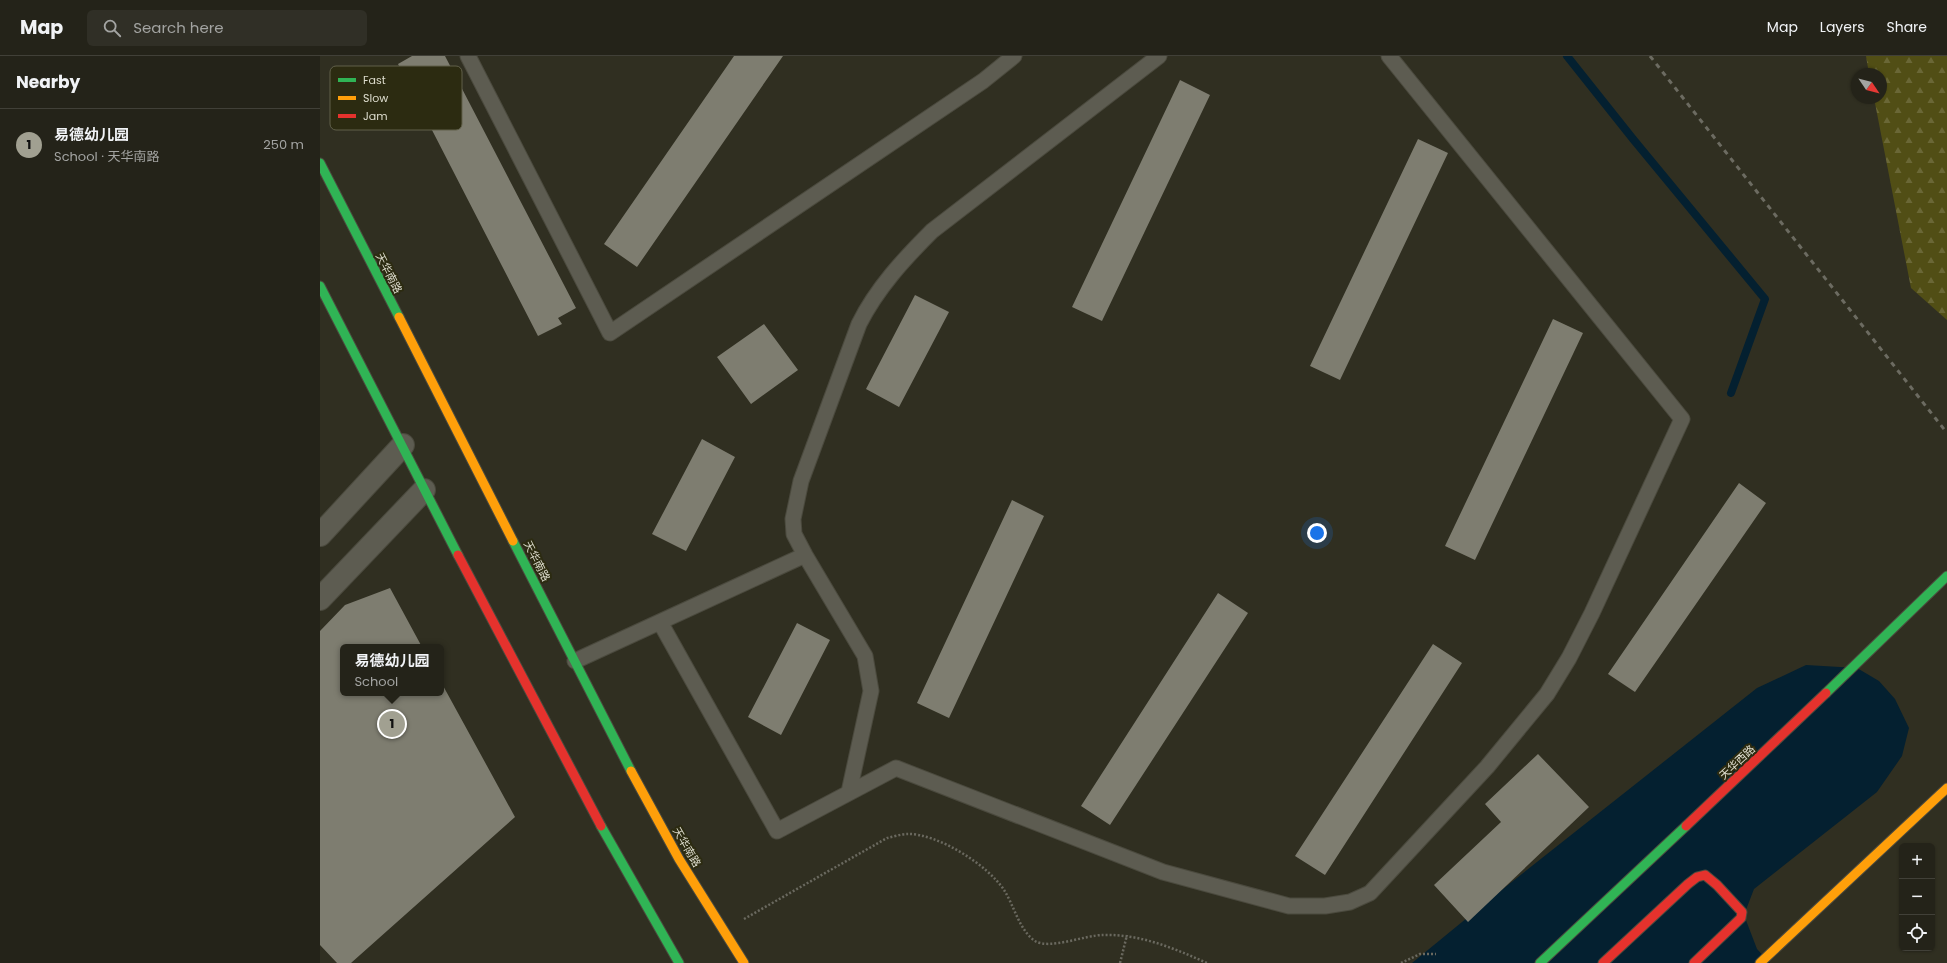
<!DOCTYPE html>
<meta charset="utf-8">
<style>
body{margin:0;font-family:Poppins,"Noto Sans SC",sans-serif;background:#302f26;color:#f1f3f6}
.controls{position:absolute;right:12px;bottom:12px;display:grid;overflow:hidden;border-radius:6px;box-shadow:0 1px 3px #0004}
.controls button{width:36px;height:36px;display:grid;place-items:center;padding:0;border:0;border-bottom:1px solid #414038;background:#242319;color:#f1f3f6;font:20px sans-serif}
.compass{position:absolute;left:1531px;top:12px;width:36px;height:36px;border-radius:50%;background:#242319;box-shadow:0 1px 3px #0004;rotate:125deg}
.you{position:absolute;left:997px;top:477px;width:14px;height:14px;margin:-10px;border:3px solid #fff;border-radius:50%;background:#1a73e8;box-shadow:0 0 0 6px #1a73e833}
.badge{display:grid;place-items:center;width:26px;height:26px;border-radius:50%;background:#a1a091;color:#111;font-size:13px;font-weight:700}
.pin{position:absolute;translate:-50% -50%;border:2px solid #fff;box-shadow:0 1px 4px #0006}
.popup{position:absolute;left:20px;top:588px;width:104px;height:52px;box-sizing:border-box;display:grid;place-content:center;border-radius:6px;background:#242319;filter:drop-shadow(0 1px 3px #0005);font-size:13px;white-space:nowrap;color:#a3a4a2}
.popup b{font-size:15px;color:#f1f3f6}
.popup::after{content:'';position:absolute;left:50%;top:100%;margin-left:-8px;border:8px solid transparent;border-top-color:#242319}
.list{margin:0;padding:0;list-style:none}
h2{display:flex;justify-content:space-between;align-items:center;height:52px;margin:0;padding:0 16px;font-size:17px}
h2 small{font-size:13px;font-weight:400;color:#a3a4a2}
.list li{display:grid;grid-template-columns:26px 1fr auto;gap:12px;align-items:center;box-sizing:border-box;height:72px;padding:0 16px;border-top:1px solid #414038}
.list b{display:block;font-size:15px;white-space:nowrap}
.list p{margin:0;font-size:13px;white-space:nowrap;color:#a3a4a2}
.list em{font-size:13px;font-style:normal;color:#a3a4a2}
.icon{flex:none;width:22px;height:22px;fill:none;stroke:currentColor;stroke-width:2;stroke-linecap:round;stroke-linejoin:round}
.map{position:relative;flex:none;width:1627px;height:907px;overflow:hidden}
header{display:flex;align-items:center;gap:24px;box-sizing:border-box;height:56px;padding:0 20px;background:#242319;border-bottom:1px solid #414038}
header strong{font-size:19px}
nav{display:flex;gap:22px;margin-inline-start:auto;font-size:14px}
.search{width:280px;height:36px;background:#302f26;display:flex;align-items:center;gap:10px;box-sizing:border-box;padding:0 14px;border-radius:6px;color:#a3a4a2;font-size:15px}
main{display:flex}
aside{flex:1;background:#242319}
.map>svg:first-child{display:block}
.forest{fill:url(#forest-firs)}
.water{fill:#042030}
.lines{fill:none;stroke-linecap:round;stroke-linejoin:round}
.stream{stroke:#042030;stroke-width:8}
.building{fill:#7e7d70}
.lane-casing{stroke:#4b4a3e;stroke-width:17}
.street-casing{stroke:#4b4a3e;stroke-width:24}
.fast-casing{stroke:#4b4a3e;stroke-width:11}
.slow-casing{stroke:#4b4a3e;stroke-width:11}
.jam-casing{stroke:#4b4a3e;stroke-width:11}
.path{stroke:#6a695f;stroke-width:2.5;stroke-dasharray:2 2;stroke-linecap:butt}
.lane{stroke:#5d5c51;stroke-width:15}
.street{stroke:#5d5c51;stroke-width:22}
.fast{stroke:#30b455;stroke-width:9}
.slow{stroke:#ff9f0a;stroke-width:9}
.jam{stroke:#e5322d;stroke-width:9}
.rail{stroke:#6c6b61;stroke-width:3;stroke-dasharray:5 5;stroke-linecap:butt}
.labels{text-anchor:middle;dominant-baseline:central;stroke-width:4;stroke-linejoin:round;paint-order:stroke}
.street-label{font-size:11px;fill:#deddce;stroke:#2c2b11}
.key{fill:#2c2b11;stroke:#61604a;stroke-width:1}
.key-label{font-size:11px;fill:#deddce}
</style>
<header>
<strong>Map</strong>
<div class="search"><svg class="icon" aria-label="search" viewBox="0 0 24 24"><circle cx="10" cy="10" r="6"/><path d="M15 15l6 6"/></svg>Search here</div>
<nav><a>Map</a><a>Layers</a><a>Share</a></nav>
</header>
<main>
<aside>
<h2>Nearby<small></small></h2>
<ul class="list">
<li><span class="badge">1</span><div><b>易德幼儿园</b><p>School · 天华南路</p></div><em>250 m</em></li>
</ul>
</aside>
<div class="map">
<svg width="1627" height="907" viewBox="0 0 1627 907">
<defs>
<pattern id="forest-firs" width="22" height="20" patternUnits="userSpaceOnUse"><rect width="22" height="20" fill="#514e15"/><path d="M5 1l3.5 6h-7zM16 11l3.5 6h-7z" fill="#6a6736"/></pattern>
</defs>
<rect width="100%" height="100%" fill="#302f21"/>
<path class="forest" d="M1546,0H1627V264L1591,232L1554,42H1561V18H1549Z"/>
<path class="water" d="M1486,609L1537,612L1559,625L1575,643L1589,672L1582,700L1557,736L1434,833L1424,859L1437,893L1450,907H1092L1164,848L1437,632Z"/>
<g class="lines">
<path class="stream" d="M1247,0L1313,83L1445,243L1411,337"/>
</g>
<path class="building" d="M92,0H125L256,252L238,262L242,268L218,280L78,8Z
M414,0H463L317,211L284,188Z
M860,24L890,39L782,265L752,251Z
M1098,83L1128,97L1020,324L990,310Z
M595,239L629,256L579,351L546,333Z
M1233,263L1263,277L1155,504L1125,490Z
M444,268L478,314L431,348L397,301Z
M382,383L415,401L366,495L332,478Z
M1419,427L1446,447L1315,636L1288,618Z
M692,444L724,460L629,662L597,647Z
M70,532L102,591H23V637H121V626L195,761L31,907H17L0,889V575L25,549Z
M898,537L928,557L790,769L761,750Z
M477,567L510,584L461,679L428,661Z
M1113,588L1142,607L1005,819L975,800Z
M1218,698L1269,751L1148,866L1114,829L1181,766L1165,748Z"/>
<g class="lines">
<g class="lane-casing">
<path id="lane" d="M148,0L290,277L663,25L694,0
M340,566L457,775L576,712L843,816L969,850H1005L1030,846L1050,837L1167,711L1227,638L1249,602L1272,557L1362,363L1069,0
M255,605L485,499
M529,736L551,635L545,600L485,499L474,478L473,463L481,425L539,268C557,232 584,203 612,175L839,0"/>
</g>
<g class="street-casing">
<path id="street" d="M0,479L83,389
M0,543L104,434"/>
</g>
<g class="fast-casing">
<path id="fast" d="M0,107L79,261
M0,230L138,499
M193,485L311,715
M1506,637L1627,520
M281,770L359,907
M1220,907L1366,770"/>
</g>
<g class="slow-casing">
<path id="slow" d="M79,261L193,485
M311,715L359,803L424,907
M1440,907L1627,732"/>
</g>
<g class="jam-casing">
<path id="jam" d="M138,499L281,770
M1366,770L1506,637
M1283,907L1368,828L1377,821L1385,819L1397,829L1422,856L1421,862L1374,907"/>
</g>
<path class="path" d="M424,863L567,782C573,781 581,778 587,778C617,777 668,809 684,834C694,849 699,874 715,885C730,894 765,879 783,879C821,878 853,892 887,907
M800,907L807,879
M1081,907L1100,898H1116"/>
<use href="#lane" class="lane"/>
<use href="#street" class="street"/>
<use href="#fast" class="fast"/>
<use href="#slow" class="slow"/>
<use href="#jam" class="jam"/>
<path class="rail" d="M1330,0L1627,377"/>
</g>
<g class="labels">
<g class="street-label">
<text transform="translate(69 217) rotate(63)">天华南路</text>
<text transform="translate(217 505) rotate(63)">天华南路</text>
<text transform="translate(1417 706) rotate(-43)">天华西路</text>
<text transform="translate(367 791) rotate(60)">天华南路</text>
</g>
</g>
<rect x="10" y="10" width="132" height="64" rx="6" class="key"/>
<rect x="18" y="22" width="18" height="4" fill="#30b455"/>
<rect x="18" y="40" width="18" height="4" fill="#ff9f0a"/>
<rect x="18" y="58" width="18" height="4" fill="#e5322d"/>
<g class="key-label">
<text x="43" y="28">Fast</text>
<text x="43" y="46">Slow</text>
<text x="43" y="64">Jam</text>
</g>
</svg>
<div class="controls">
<button>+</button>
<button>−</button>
<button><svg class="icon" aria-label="locate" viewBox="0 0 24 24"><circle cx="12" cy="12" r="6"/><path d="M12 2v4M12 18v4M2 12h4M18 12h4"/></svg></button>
</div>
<svg class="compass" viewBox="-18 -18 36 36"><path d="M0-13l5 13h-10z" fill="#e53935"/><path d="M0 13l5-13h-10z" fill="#a3a4a2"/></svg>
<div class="you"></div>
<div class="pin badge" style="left:72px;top:668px">1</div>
<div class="popup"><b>易德幼儿园</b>School</div>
</div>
</main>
